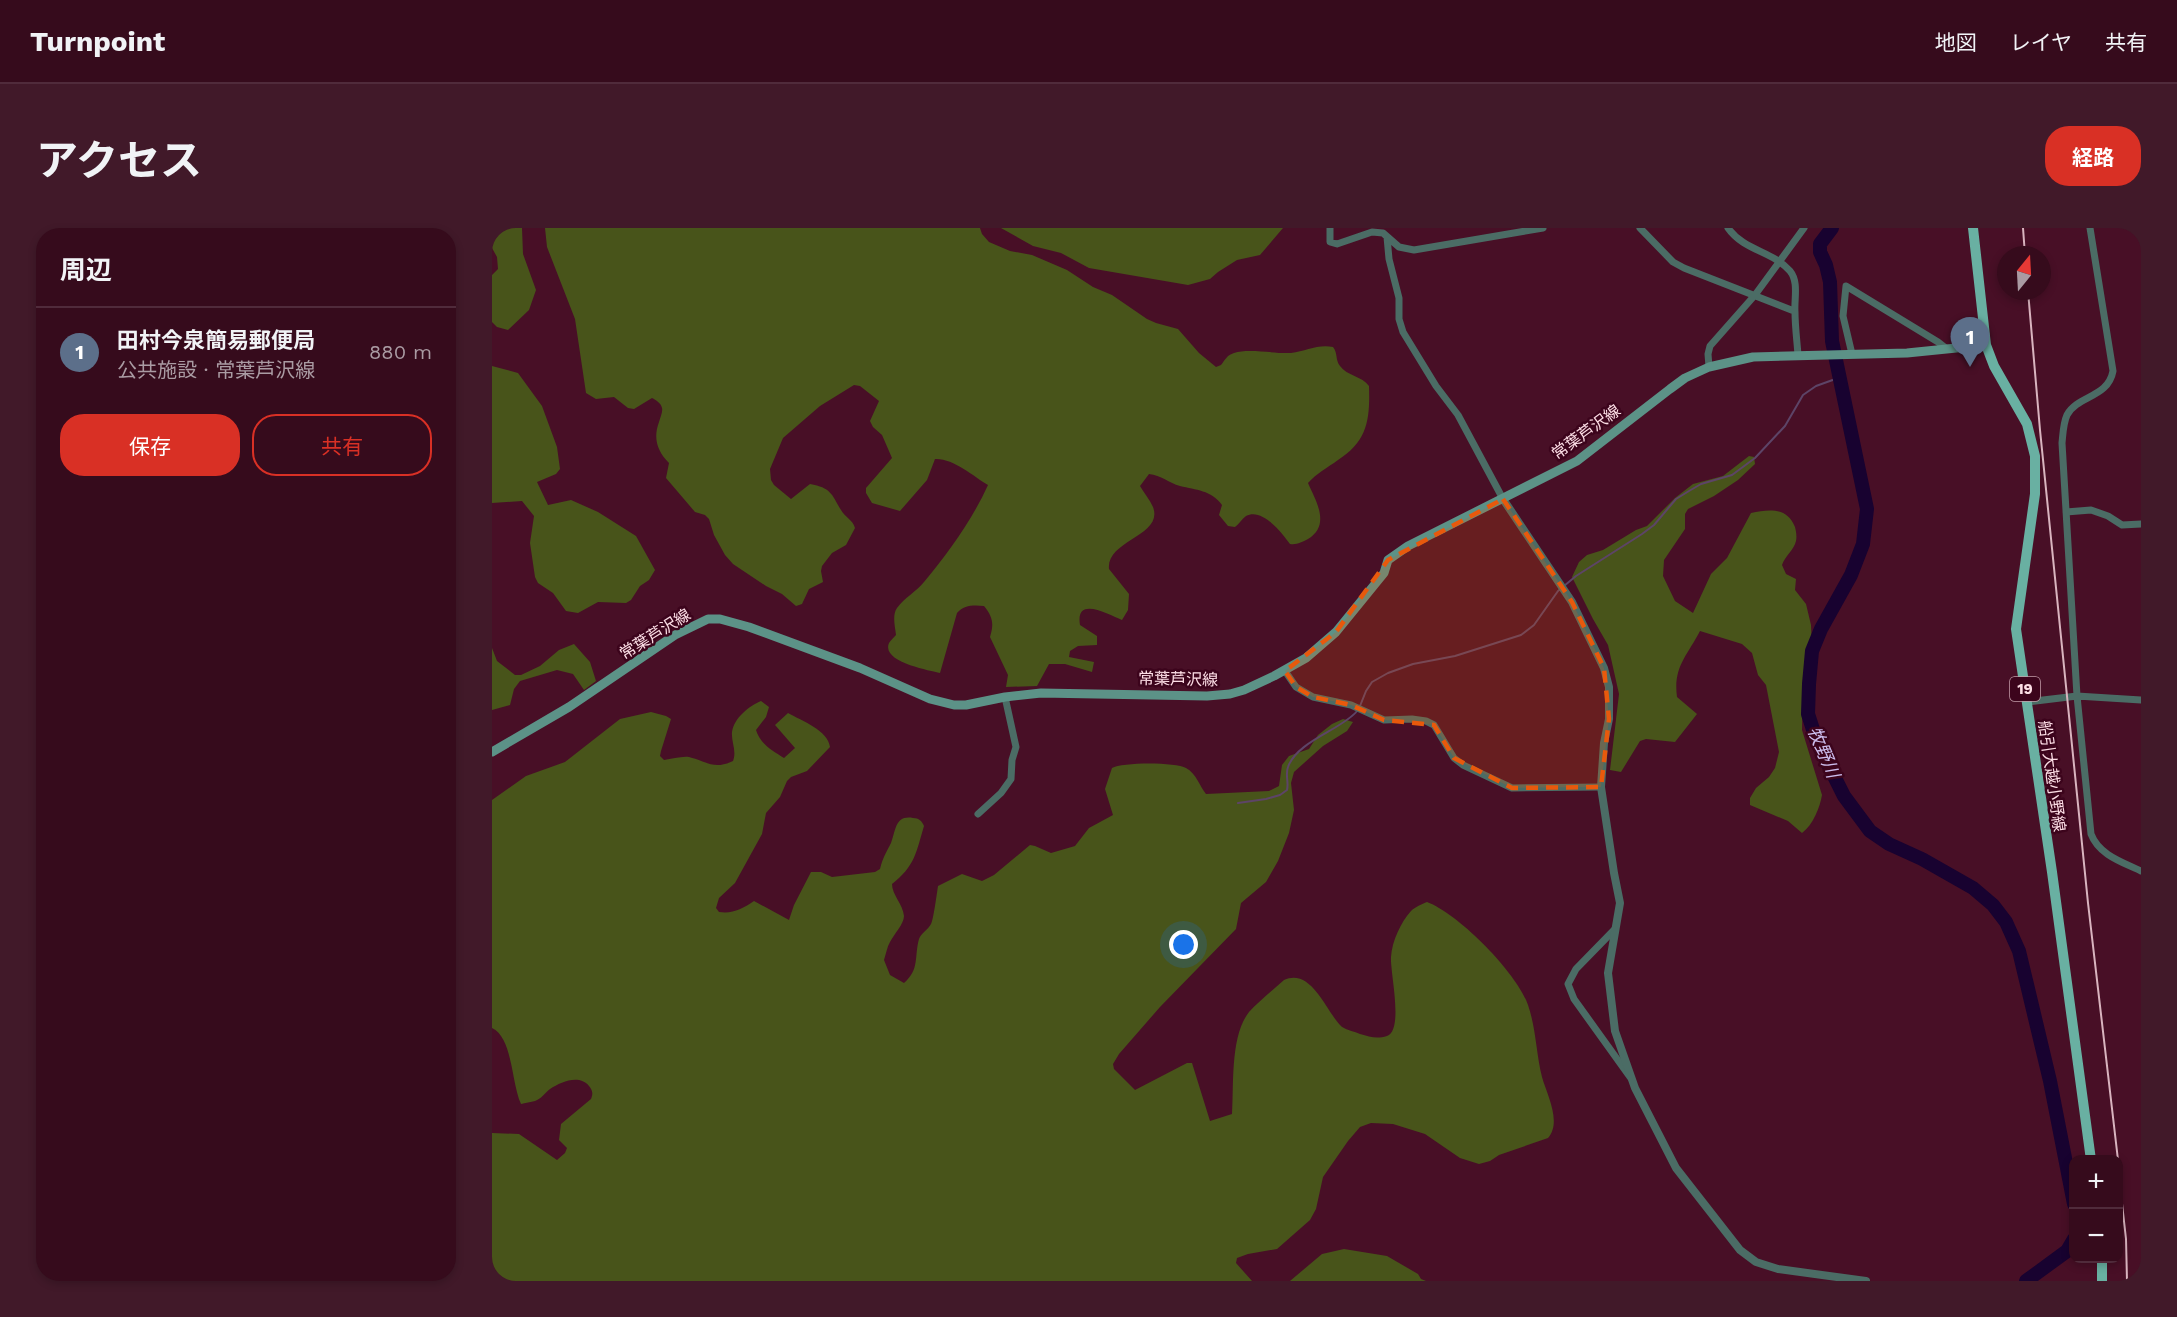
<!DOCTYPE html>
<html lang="ja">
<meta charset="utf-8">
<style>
body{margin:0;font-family:"Work Sans","Noto Sans JP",sans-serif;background:#411929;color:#f1f3f6}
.controls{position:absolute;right:18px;bottom:18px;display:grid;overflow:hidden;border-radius:12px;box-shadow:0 3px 9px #0003}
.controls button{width:54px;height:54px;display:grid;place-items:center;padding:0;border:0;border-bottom:2px solid #502b3b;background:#360b1c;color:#f1f3f6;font:30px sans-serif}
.compass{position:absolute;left:1505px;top:18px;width:54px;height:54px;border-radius:50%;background:#360b1c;box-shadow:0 3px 9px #0003;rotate:18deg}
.you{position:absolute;left:692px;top:717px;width:21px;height:21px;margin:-15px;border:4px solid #fff;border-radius:50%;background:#1a73e8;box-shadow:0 0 0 9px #1a73e833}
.badge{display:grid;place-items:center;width:39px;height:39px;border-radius:50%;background:#d93025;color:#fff;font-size:20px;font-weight:700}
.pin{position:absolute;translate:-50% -50px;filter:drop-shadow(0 2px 3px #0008)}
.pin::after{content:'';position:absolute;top:32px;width:21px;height:18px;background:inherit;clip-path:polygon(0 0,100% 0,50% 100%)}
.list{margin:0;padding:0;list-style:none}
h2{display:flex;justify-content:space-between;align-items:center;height:78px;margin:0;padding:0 24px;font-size:26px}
h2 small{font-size:20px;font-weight:400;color:#aa9ba3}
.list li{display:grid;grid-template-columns:39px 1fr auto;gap:18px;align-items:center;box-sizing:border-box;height:90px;padding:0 24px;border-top:2px solid #502b3b}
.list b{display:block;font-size:22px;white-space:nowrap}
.list p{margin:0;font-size:20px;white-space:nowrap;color:#aa9ba3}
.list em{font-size:20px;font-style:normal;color:#aa9ba3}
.actions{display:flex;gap:12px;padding:18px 24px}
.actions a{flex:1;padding:14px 0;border:2px solid #d93025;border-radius:24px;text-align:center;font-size:21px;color:#d93025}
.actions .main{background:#d93025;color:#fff}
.map{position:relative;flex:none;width:1649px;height:1053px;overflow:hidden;border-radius:24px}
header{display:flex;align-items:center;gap:36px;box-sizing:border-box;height:84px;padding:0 30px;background:#360b1c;border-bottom:2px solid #502b3b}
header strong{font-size:28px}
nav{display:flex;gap:33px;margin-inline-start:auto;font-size:21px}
.intro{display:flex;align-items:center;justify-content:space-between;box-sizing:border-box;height:144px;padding:0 36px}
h1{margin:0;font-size:42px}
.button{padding:15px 27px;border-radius:24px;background:#d93025;color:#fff;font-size:21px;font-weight:700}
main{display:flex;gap:36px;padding:0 36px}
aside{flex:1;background:#360b1c;border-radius:24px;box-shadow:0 3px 9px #0003}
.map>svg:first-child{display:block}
.green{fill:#48541a}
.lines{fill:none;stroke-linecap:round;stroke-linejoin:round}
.stream{stroke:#5d4467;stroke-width:2}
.river{stroke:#180230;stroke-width:14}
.minor{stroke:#4b6c65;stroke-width:7}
.tertiary{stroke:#4b6c65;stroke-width:8}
.secondary{stroke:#5c9287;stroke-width:9}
.primary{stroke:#69b0a2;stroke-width:10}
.rail{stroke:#d9b4bf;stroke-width:2}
.marked{fill:#e8590c;fill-opacity:0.2;stroke:#e8590c;stroke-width:4.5;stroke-dasharray:12 8;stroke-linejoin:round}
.labels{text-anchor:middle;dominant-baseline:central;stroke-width:5;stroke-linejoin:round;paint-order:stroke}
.shield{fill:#3c041c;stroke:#c39da9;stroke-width:1.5}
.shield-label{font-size:15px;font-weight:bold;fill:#fddee6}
.street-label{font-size:16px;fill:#fddee6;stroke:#3c041c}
.water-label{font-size:18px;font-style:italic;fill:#ccbcec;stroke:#3c041c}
</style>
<header>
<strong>Turnpoint</strong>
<nav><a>地図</a><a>レイヤ</a><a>共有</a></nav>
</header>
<div class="intro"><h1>アクセス</h1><a class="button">経路</a></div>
<main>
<aside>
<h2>周辺<small></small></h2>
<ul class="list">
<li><span class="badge" style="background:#5c6f8a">1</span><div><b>田村今泉簡易郵便局</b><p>公共施設 · 常葉芦沢線</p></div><em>880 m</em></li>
</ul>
<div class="actions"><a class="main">保存</a><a>共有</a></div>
</aside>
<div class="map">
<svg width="1649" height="1053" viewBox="0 0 1649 1053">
<rect width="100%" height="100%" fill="#480f26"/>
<path class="green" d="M0,0H30L31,26L44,62L37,82L16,102L5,99L0,94V47L6,41L5,29L0,20Z
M53,0H488L490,6L497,14L518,23L540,27L575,42L601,59L620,67L655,91L664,95L686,101L707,125L724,139L729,137C733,132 735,127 742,125C757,120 783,126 799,125C814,123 826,116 841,119C846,125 843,132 848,138C855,148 870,148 877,158C878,191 876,213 846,232C835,240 825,245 816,255C824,273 839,297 816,311C810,314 805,317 798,316C790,305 770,279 754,288C750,291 747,296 743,299L736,298L727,287L730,277C719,262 704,262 688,258C677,255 669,247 657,246L648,258C652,265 658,272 661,279C672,308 614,312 617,341L637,366L636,382L630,392C617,387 583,367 588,397L605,408V417L586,418L578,423L577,429L602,434L600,444L573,436H557L545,458L514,459L516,447L498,409C502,396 501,389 492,378C481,377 472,377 465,385L448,445C437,442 389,434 397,415C399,412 402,409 404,407C403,398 400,387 405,380C412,370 425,363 432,354C457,324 480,292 496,257C481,248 461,230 443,231L435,252L408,283L380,275L374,265V260L400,230L390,207L381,199L378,193L387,173L368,158L362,157L328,178L291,210L278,241L279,252L282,257L299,271L318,256C339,260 339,265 349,282C353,289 361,292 363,300L354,317L340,325L330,338L329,343L331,354L317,361L310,376L304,378L290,366L274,358L241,336L233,327L222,307L217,291L213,287L203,284L174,250L177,235C165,223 161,210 167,194C168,190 171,184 170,180C169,175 164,172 160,170L142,181L136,180L122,169L104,171L94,165L83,91L55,19Z
M509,0H791L768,27L745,32L726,44L718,51L696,57L597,40L569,25L541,18Z
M0,138L26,145L50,178L65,219L68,241L64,246L45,254L56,277L79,272L106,284L144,308L163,342L157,352L148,358L139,372L134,375L106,374L86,385L74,383L61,365L46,355L43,349L38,315L42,288L30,273L0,275Z
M1257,228L1262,229L1263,236L1246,252L1222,268L1196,281L1193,286V301L1172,332L1171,348L1183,373L1201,385L1219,346L1235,330L1259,285C1277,281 1295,279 1303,299C1304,303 1305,308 1304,313C1302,322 1293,328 1290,337L1294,346L1304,351L1303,362L1314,376L1319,397L1320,419L1311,449L1310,502L1330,567C1328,579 1321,597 1310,605L1296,593L1258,577V570L1264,560L1277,549L1283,540L1287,524L1274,457L1266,447L1260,425L1250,416L1208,403C1195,428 1181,439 1185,469L1205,486L1183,514L1154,511L1148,513L1129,544L1118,542L1127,466L1116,417L1101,391L1080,349L1087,334L1095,327L1111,322L1144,302L1155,298L1183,270L1201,256L1231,248Z
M82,416L98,434L104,453L92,462L81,446L65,442L28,453L22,461L18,477L0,482V420L5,433L23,447H29L48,438L67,422Z
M269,473L277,479L274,489L264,502C268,516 281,523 292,530L303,520L283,497L296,485C310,493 336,502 338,519L315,543L299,549L295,553L288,569L274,585L270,606L243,655L227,670L224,680L227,684C241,686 250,681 262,673L297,692L302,677L319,644H329L340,649L383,644L388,641C391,629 394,625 399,615C404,602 403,587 421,590C427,590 430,593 432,598C424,625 423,638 400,656C400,667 411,676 412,688C412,696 402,706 398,714C395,719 394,726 392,732L398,747L412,755C428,741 422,729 427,711C429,705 436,702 439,696C441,694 445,665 446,658L470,646L490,653L502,647L538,617L543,618L559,625L583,618L597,600L621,587L613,561L620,540C630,534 684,534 694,540C704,545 708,559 714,566L777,563L787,558L790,537L797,528L817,521L826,507L840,496L851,491L861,494L855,503L831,518L802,544L799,555L802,582L797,605L786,633L774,654L749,675L744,701L668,779L627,826L621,836L622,841L643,862L695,835H700L718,893L740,886C742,857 738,808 757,784C767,773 781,762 792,752C819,740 833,781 848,797C852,802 862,803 868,806C878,809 885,811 895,808C912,802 898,745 899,729C900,713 909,694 919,683C923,679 930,676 935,674C967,686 1025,745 1036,777C1044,800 1044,825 1050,849C1055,867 1070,894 1056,910L1007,927L998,933L987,936L968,930L933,906L901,896L879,895L868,899L856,913L831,949L824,981L818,992L785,1021L756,1026L745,1030L744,1035L760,1053H0V905L27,906L65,932L73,925L75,920L67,912L69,896L99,871C101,866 101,863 97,858C87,846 69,854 58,861C53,865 49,871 43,873C39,874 33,875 29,876C19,854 21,810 0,800V572L34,548L73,534L128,491L159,484L174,488L179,491L169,523L168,528L172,532C180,531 190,528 197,529C216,534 222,542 241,533C245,523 239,514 240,504C242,490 257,478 269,473Z
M852,1021L895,1028L926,1046L929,1051L934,1053H798L830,1026Z"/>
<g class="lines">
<path class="stream" d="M868,478L874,463L880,454L896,445L921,436L963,428L1029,407L1042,397L1066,363L1084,348L1150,306L1162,297L1184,271L1197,263L1209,256L1240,247L1263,230L1293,198L1311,167L1324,158L1349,149
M746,575L774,571L788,567L795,562C797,554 793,547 796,539C805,513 851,501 865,483"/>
<path class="river" d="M1340,0L1328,16V24L1334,37L1338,54L1340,113L1375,281L1371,316L1359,347L1329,401L1320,423L1317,456L1316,486L1325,514L1352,568L1378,603L1397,616L1430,631L1481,660L1501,677L1514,694L1527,723L1558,853L1582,976
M1534,1053L1575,1023L1582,1011"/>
<path class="minor" d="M838,0V14L845,16L880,4L891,5L907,19L922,22L1051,0
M1148,0L1181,34L1192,40L1302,83
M1236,0C1252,23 1281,23 1298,43C1307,54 1302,71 1303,84C1303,98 1305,113 1306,127
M1598,0L1621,143C1616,170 1586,167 1575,187C1571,196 1571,206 1570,215L1585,468L1599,606C1607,627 1630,634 1649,643
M895,9L897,31L907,70V91L911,104L944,158L966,187L1011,271
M1360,126L1351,88L1354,58L1446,114L1455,121
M1217,139L1216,126L1218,118L1263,67L1312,0
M1574,284L1599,282L1616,288L1630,297L1649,296
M793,443L804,459L821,469L859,477L892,492L920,491L934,493L942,497L962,530L971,537L1020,560L1109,559
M1535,474L1585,468L1649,472
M486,586L509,565L519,551L520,532L524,519L513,469
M1123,701L1084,741L1076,756L1082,771L1138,849"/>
<path class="tertiary" d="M1011,271L1080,374L1112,440L1117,459V491L1112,515L1109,559L1122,645L1128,675L1116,745L1123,803L1143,860L1184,940L1248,1022L1264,1034L1286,1041L1374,1053"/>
<path class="secondary" d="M0,524L77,479L183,407L216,391H228L257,399L368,440L438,471L462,477H474L513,469L549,465L715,468L738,466L752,462L782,448L814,430L844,404L892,345L896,332L916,318L1085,233L1178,161L1193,150L1217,139L1261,129L1415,125L1494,117"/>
<path class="primary" d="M1481,0L1494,117L1502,138L1535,196L1543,228V266L1524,401L1560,644L1599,932
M1610,1053V1030"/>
<path class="rail" d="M1531,0L1533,27
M1536,63L1548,202L1596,675L1626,932
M1626,940L1634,1011L1635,1053"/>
</g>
<path class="marked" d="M1011,271L1080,374L1112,440L1117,491L1109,559L1020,560L962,530L942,497L892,492L859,477L821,469L804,459L793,443L844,404L896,332Z"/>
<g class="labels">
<rect class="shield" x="1518" y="449" width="30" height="24" rx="4.5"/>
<g class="shield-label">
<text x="1533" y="461">19</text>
</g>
<g class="street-label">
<text transform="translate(1094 204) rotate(-36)">常葉芦沢線</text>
<text transform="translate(163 406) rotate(-32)">常葉芦沢線</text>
<text transform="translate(686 451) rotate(1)">常葉芦沢線</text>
<text transform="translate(1560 548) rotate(82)">船引大越小野線</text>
</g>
<g class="water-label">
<text transform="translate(1332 524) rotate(67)">牧野川</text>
</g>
</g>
</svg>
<div class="controls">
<button>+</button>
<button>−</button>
</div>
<svg class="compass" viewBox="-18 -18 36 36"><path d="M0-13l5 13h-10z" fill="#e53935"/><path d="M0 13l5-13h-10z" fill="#aa9ba3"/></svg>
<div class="you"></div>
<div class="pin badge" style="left:1478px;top:139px;background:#5c6f8a">1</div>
</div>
</main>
